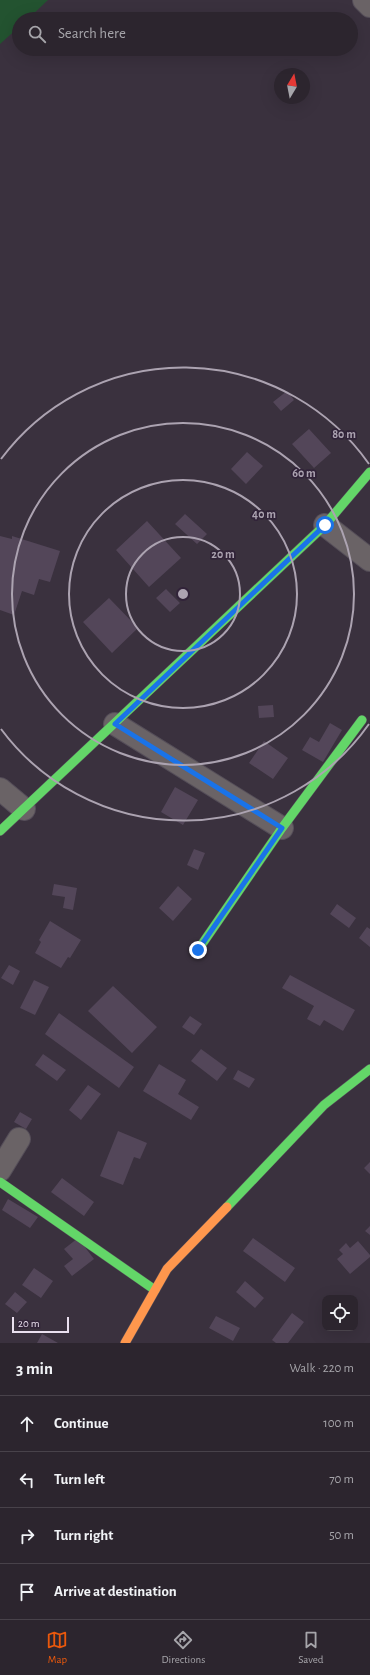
<!DOCTYPE html>
<meta charset="utf-8">
<style>
body{margin:0;font-family:"Alegreya Sans",sans-serif;background:#38313a;color:#f1f3f6}
.controls{position:absolute;right:12px;bottom:12px;display:grid;overflow:hidden;border-radius:8px;box-shadow:0 4px 16px #0002}
.controls button{width:36px;height:36px;display:grid;place-items:center;padding:0;border:0;border-bottom:1px solid #48424a;background:#2c252e;color:#f1f3f6;font:20px sans-serif}
.compass{position:absolute;left:274px;top:68px;width:36px;height:36px;border-radius:50%;background:#2c252e;box-shadow:0 4px 16px #0002;rotate:10deg}
.scale{position:absolute;left:12px;bottom:10px;width:57px;box-sizing:border-box;padding-left:4px;border:2px solid #eae0ef;border-top:0;font-size:11px;line-height:14px;white-space:nowrap;color:#eae0ef;-webkit-text-stroke:3px #312339;paint-order:stroke}
.stop{position:absolute;width:12px;height:12px;margin:-9px;border:3px solid #1a73e8;border-radius:50%;background:#fff}
.stop.end{background:#1a73e8;border-color:#fff;box-shadow:0 1px 4px #0008}
.list{margin:0;padding:0;list-style:none}
h2{display:flex;justify-content:space-between;align-items:center;height:52px;margin:0;padding:0 16px;font-size:17px}
h2 small{font-size:13px;font-weight:400;color:#a6a5aa}
.list li{display:grid;grid-template-columns:26px 1fr auto;gap:12px;align-items:center;box-sizing:border-box;height:56px;padding:0 16px;border-top:1px solid #48424a}
.list b{display:block;font-size:15px;white-space:nowrap}
.list em{font-size:13px;font-style:normal;color:#a6a5aa}
.icon{flex:none;width:22px;height:22px;fill:none;stroke:currentColor;stroke-width:2;stroke-linecap:round;stroke-linejoin:round}
.map{position:relative;flex:none;width:370px;height:1343px;overflow:hidden}
.search{position:absolute;background:#2c252e;box-shadow:0 4px 16px #0002;left:12px;right:12px;top:12px;height:44px;display:flex;align-items:center;gap:10px;box-sizing:border-box;padding:0 14px;border-radius:22px;color:#a6a5aa;font-size:15px}
.sheet{height:276px;background:#2c252e}
nav{display:flex;justify-content:space-around;align-items:center;box-sizing:border-box;height:56px;border-top:1px solid #48424a;background:#2c252e;font-size:11px;color:#a6a5aa}
nav a{display:grid;justify-items:center;gap:2px}
nav .on{color:#ea580c}
.map>svg:first-child{display:block}
.green{fill:#235330}
.building{fill:#534659}
.lines{fill:none;stroke-linecap:round;stroke-linejoin:round}
.street-casing{stroke:#554e59;stroke-width:24}
.fast-casing{stroke:#554e59;stroke-width:10}
.slow-casing{stroke:#554e59;stroke-width:10}
.street{stroke:#6a6366;stroke-width:22}
.fast{stroke:#63d668;stroke-width:9}
.slow{stroke:#ff974d;stroke-width:9}
.route{stroke:#1a73e8;stroke-width:5}
.ring{fill:none;stroke:#aca3b1;stroke-width:2}
.centre{fill:#aca3b1;stroke:#312339;stroke-width:2}
.ring-label{font-size:12px;text-anchor:middle;font-weight:bold;fill:#aca3b1;stroke:#312339;stroke-width:3.5;stroke-linejoin:round;paint-order:stroke}
</style>
<div class="map">
<svg width="370" height="1343" viewBox="0 0 370 1343">
<rect width="100%" height="100%" fill="#3a313e"/>
<path class="green" d="M0,0H48L28,19H19V27L0,44Z"/>
<path class="building" d="M287,391L294,400L281,411L273,402Z
M309,429L331,453L314,468L292,444Z
M247,452L263,466L246,484L231,469Z
M185,514L207,534L197,544L175,524Z
M147,521L181,558L149,587L116,550Z
M0,536L12,539V536L60,551L50,582L39,579L34,595L22,591L14,615L0,610Z
M166,589L180,603L170,612L156,598Z
M109,598L138,628L112,653L83,622Z
M273,705L274,717L259,718L258,706Z
M330,723L342,730L323,762L302,750L310,737L319,742Z
M264,741L288,758L273,779L249,763Z
M175,787L198,800L183,825L161,812Z
M194,849L205,853L198,870L187,865Z
M54,884L77,888L73,910L63,908L65,897L52,895Z
M178,886L192,899L173,921L159,908Z
M337,904L356,918L349,928L330,914Z
M50,921L81,940L70,958L68,957L61,968L35,953L41,942L39,940Z
M367,927L370,929V947L359,938Z
M9,965L20,971L13,985L1,978Z
M290,975L355,1010L343,1031L324,1020L320,1026L307,1019L314,1006L282,988Z
M34,980L49,987L35,1015L20,1008Z
M113,986L157,1027L132,1053L88,1011Z
M59,1013L134,1067L119,1088L45,1034Z
M190,1016L202,1024L194,1035L182,1027Z
M201,1049L227,1068L217,1081L191,1061Z
M43,1054L66,1070L57,1081L35,1065Z
M159,1064L186,1080L178,1094L199,1107L191,1120L143,1091Z
M238,1070L255,1079L249,1088L233,1079Z
M88,1085L101,1094L81,1120L69,1110Z
M20,1112L32,1119L26,1129L14,1122Z
M118,1131L147,1143L140,1159L134,1157L123,1185L100,1176Z
M370,1162V1174L364,1168Z
M62,1178L94,1202L84,1216L51,1192Z
M8,1199L38,1217L30,1228L2,1210Z
M370,1226V1235L365,1231Z
M78,1238L94,1259L72,1276L64,1266L73,1259L64,1249Z
M253,1238L295,1268L285,1282L243,1251Z
M358,1241L370,1255V1257L350,1274L337,1259L343,1254L339,1250L346,1243L350,1248Z
M34,1268L53,1281L41,1298L22,1285Z
M245,1281L264,1298L255,1308L236,1292Z
M15,1292L27,1302L17,1313L5,1304Z
M292,1313L304,1322L288,1343H276L272,1340Z
M216,1316L240,1328L233,1341L209,1328Z
M42,1334L58,1343H37Z"/>
<g class="lines">
<g class="street-casing">
<path id="street" d="M364,0L370,6
M325,525L370,560
M115,724L282,828
M0,789L24,809
M0,1170L19,1139"/>
</g>
<g class="fast-casing">
<path id="fast" d="M0,831L325,525L370,472
M198,950L282,828L362,720
M0,1182L155,1290
M227,1207L324,1105L370,1069"/>
</g>
<g class="slow-casing">
<path id="slow" d="M125,1343L167,1269L227,1207"/>
</g>
<use href="#street" class="street"/>
<use href="#fast" class="fast"/>
<use href="#slow" class="slow"/>
</g>
<g class="lines">
<path class="route" d="M198,950L282,828L115,724L325,525"/>
</g>
<g class="ring">
<circle cx="183" cy="594" r="57"/>
<circle cx="183" cy="594" r="114"/>
<circle cx="183" cy="594" r="171"/>
<path d="M369 724A227 227 0 0 1 1 729M1 459A227 227 0 0 1 369 464"/>
</g>
<circle cx="183" cy="594" r="6" class="centre"/>
<g class="ring-label">
<text x="344" y="438">80 m</text>
<text x="304" y="477">60 m</text>
<text x="264" y="518">40 m</text>
<text x="223" y="558">20 m</text>
</g>
</svg>
<div class="controls">
<button><svg class="icon" aria-label="locate" viewBox="0 0 24 24"><circle cx="12" cy="12" r="6"/><path d="M12 2v4M12 18v4M2 12h4M18 12h4"/></svg></button>
</div>
<svg class="compass" viewBox="-18 -18 36 36"><path d="M0-13l5 13h-10z" fill="#e53935"/><path d="M0 13l5-13h-10z" fill="#a6a5aa"/></svg>
<div class="scale">20 m</div>
<div class="stop" style="left:325px;top:525px"></div>
<div class="stop end" style="left:198px;top:950px"></div>
<div class="search"><svg class="icon" aria-label="search" viewBox="0 0 24 24"><circle cx="10" cy="10" r="6"/><path d="M15 15l6 6"/></svg>Search here</div>
</div>
<section class="sheet">
<h2>3 min<small>Walk · 220 m</small></h2>
<ul class="list">
<li><svg class="icon" aria-label="ahead" viewBox="0 0 24 24"><path d="M12 20V5M6 11l6-6 6 6"/></svg><div><b>Continue</b></div><em>100 m</em></li>
<li><svg class="icon" aria-label="left" viewBox="0 0 24 24"><path d="M17 20v-9H6M10 6l-5 5 5 5"/></svg><div><b>Turn left</b></div><em>70 m</em></li>
<li><svg class="icon" aria-label="right" viewBox="0 0 24 24"><path d="M7 20v-9h11M14 6l5 5-5 5"/></svg><div><b>Turn right</b></div><em>50 m</em></li>
<li><svg class="icon" aria-label="arrive" viewBox="0 0 24 24"><path d="M6 21V4h12l-3 4 3 4H6"/></svg><div><b>Arrive at destination</b></div></li>
</ul>
</section>
<nav>
<a class="on"><svg class="icon" aria-label="map" viewBox="0 0 24 24"><path d="M3 6l6-2 6 2 6-2v14l-6 2-6-2-6 2zM9 4v14M15 6v14"/></svg>Map</a>
<a><svg class="icon" aria-label="directions" viewBox="0 0 24 24"><path d="M12 3l9 9-9 9-9-9zM9 14v-3h6M13 9l2 2-2 2"/></svg>Directions</a>
<a><svg class="icon" aria-label="saved" viewBox="0 0 24 24"><path d="M7 4h10v16l-5-4-5 4z"/></svg>Saved</a>
</nav>
